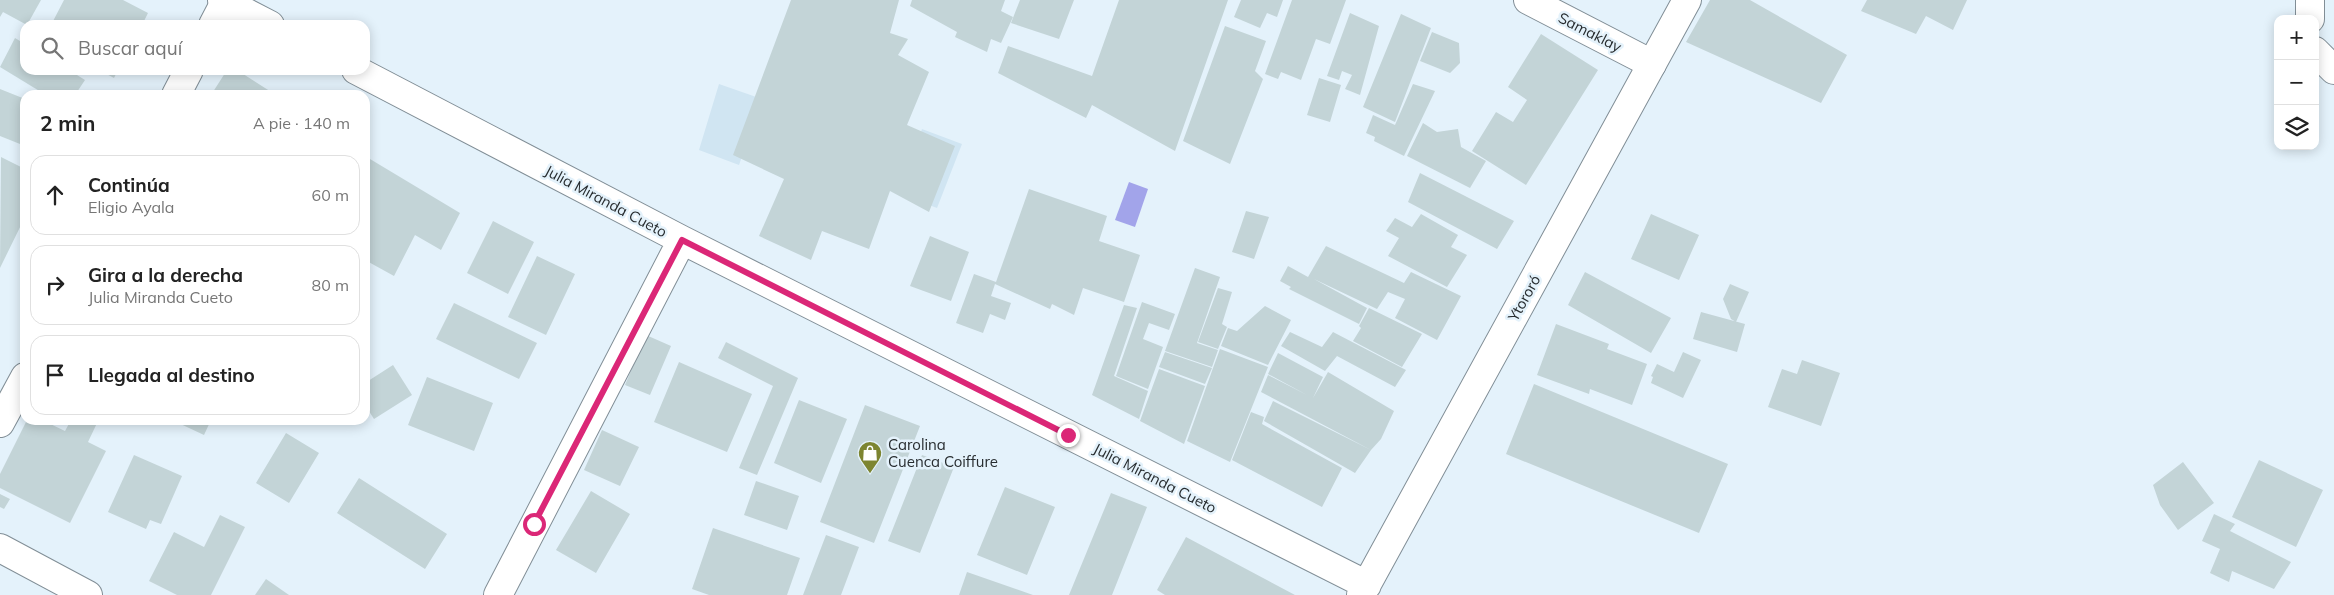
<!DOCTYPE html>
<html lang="es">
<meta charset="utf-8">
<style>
body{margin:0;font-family:Mulish,sans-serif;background:#f6f6f6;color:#222}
.controls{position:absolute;right:15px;top:15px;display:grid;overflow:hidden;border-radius:10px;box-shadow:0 2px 12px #0003}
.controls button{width:45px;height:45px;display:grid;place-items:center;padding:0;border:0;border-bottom:1px solid #e0e0e0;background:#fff;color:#222;font:25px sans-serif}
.stop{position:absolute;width:15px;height:15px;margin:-11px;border:4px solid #db2777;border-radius:50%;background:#fff}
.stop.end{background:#db2777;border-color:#fff;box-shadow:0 1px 5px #0008}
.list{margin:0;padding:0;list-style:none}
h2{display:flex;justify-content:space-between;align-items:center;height:65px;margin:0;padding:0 20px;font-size:21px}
h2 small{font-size:16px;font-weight:400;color:#767676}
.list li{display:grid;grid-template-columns:32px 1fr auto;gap:15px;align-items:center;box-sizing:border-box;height:80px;margin:0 10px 10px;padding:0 10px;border:1px solid #e0e0e0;border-radius:15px}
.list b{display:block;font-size:19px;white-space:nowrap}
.list p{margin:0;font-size:16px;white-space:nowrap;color:#767676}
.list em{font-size:16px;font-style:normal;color:#767676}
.icon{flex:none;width:28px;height:28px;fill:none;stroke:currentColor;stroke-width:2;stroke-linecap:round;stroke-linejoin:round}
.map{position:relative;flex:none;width:2334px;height:595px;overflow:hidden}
.search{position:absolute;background:#fff;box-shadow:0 2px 12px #0003;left:20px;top:20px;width:350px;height:55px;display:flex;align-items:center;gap:12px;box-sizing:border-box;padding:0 18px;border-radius:15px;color:#767676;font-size:19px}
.panel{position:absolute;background:#fff;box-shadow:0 2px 12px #0003;left:20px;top:90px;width:350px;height:335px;border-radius:15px}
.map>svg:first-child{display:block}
.built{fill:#d0e5f2}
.water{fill:#a2a4ea}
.building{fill:#c3d4d7}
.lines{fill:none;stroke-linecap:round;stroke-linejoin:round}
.minor-casing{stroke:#818e96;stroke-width:30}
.tertiary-casing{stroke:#818e96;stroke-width:30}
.minor{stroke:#fff;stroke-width:28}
.tertiary{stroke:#fff;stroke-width:28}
.route{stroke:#db2777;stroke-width:6}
.labels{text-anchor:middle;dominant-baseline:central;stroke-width:5;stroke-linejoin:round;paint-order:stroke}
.street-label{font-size:15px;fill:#272c2f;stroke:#e4f2fb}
.poi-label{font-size:15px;fill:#272c2f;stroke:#e4f2fb;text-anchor:start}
</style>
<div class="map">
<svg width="2334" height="595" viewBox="0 0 2334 595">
<rect width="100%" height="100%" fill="#e4f2fb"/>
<path class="built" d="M719,84L762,99L739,165L699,150Z
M922,129L962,144L937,208L900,194Z"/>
<path class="water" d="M1129,182L1148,189L1135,227L1115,220Z"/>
<path class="building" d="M0,0H41L27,25L3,12L0,17Z
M64,0H123L148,13L142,25H51Z
M791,0H899L890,33L908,39L898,55L929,72L907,125L955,146L929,212L890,191L869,249L822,231L811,260L759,236L784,179L733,155Z
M912,0H1005L1001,11L1013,17L1001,43L991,39L987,52L955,37L957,32L910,6Z
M1020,0H1074L1059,39L1011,23Z
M1119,0H1228L1175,151L1092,105L1086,118L998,73L1008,46L1092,76Z
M1241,0H1283L1277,17L1267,13L1260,28L1234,17Z
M1292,0H1346L1330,44L1316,39L1301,80L1281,72L1278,79L1265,74Z
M1710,0H1750L1847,55L1821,103L1686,42Z
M1867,0H1967L1953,30L1926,16L1916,34L1861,11Z
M1350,13L1379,26L1360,95L1345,89L1352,75L1342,71L1339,80L1327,76Z
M1401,14L1431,28L1395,122L1363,107Z
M1225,26L1266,41L1255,71L1263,79L1230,164L1183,141Z
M1432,32L1459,43L1460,63L1450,73L1420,61Z
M1541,34L1598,70L1526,185L1472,151L1496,112L1513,122L1527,100L1508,87Z
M15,38L25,44V70H69L85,80L75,95H46L0,67Z
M99,70H118L114,78Z
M227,70H237L276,95H211Z
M1319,78L1341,85L1330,122L1307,115Z
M1413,84L1435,91L1404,156L1374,141L1375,137L1366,133L1373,115L1395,125Z
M0,89L25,99V146L0,136Z
M1423,123L1437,132L1458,129L1461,147L1486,161L1470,188L1407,156Z
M365,156L460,213L441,250L415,235L394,276L365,260Z
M1,157L25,169V217L0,268Z
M1420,173L1514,221L1497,249L1408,202Z
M1029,189L1107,216L1099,241L1140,255L1124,302L1083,288L1074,315L1052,304L1050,309L995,284L991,296L1011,303L1005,320L990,314L983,333L956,323L974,274L996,282Z
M1246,211L1269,217L1254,259L1232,252Z
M1421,214L1458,235L1451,247L1467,255L1447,287L1388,256L1399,238L1386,231L1395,218L1412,227Z
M1651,214L1699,235L1679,280L1631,259Z
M493,221L534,242L508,294L467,273Z
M930,236L969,252L951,301L910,286Z
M1326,246L1404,283L1411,272L1461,296L1437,340L1395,318L1405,299L1388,292L1377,309L1314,279L1367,308L1359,324L1289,289L1291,287L1280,281L1288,266L1308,277Z
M537,256L575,274L546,335L508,317Z
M1195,268L1220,277L1197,343L1218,350L1212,367L1165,351Z
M1585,272L1671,318L1651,353L1568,305Z
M1730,284L1749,292L1736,322L1731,319L1723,299Z
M1218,288L1232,292L1222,324L1227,327L1218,349L1198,342Z
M1142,302L1175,314L1169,330L1149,323L1143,339L1163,347L1148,389L1116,376Z
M454,303L537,343L519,379L436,339Z
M1124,305L1137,308L1114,376L1148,391L1139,419L1092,395Z
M1265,306L1291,320L1268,365L1221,346L1228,328L1237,331Z
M1369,308L1422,334L1402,367L1353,341L1361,328L1359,326Z
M1701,312L1745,324L1737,352L1693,339Z
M1556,324L1609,344L1607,349L1647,364L1632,405L1590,389L1589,394L1537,375Z
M1290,332L1322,347L1333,332L1406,370L1395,387L1337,356L1325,371L1281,346Z
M646,335L671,346L650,395L625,385Z
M726,342L798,378L757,475L739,468L773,386L718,358Z
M1220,349L1268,367L1230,462L1187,441L1213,368L1215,369L1213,368Z
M1165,352L1212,368L1205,384L1159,367Z
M1683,352L1701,360L1683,398L1651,383L1653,377L1651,376L1657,364L1674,372Z
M1278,353L1323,377L1313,398L1328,372L1394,411L1381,439L1371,450L1261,392L1268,375L1307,395L1268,374Z
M1802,360L1840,373L1821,426L1768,407L1782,369L1797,374Z
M679,362L752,394L727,452L654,422Z
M393,365L412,395L374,419L365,405V383Z
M1159,369L1205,386L1184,444L1140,421Z
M427,377L493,403L474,451L408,425Z
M1534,384L1728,464L1699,533L1506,454Z
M799,400L847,419L821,483L774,463Z
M1273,401L1371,450L1355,473L1264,421Z
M865,405L920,426L874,543L820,522Z
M1251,412L1264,417L1262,424L1342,468L1322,507L1232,460Z
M27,420H42L65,431L71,420L98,421L88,442L106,451L70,523L0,488V474Z
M172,420H211L204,435Z
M602,430L639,447L620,486L584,470Z
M286,433L319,453L289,503L256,483Z
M134,455L182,476L161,524L150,520L146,529L108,512Z
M922,455L954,467L920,553L888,541Z
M2259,460L2323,490L2296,547L2232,517Z
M2183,462L2214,503L2178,530L2160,505L2153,485Z
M359,478L447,534L425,569L337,513Z
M756,481L799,496L787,530L744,515Z
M1005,487L1055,507L1027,575L977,555Z
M591,491L630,514L596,573L556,550Z
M1111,493L1147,507L1112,595H1069Z
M0,494L10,499L4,509L0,507Z
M2214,514L2235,524L2230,531L2291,562L2274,589L2232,571L2229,582L2210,573L2220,549L2202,541Z
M220,515L245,527L211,595H177L149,581L174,532L204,547Z
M713,528L800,558L787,595H709L692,589Z
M826,535L859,547L841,595H803Z
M1186,537L1295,595H1165L1157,590Z
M967,572L1033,595H959Z
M266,579L289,595H255Z"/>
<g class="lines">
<g class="minor-casing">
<path id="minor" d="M1528,0L1652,64
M213,25L226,0
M176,95L189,70
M0,423L25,377
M0,548L88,595"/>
</g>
<g class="tertiary-casing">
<path id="tertiary" d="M222,0L270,25
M2310,19V0
M2315,51L2334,70
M356,70L682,240L1367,585
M498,595L682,240
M1361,595L1687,0"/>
</g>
<use href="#minor" class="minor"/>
<use href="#tertiary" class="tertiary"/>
</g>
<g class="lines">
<path class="route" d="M534,524L682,240L1068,435"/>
</g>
<defs>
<g id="shop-pin" transform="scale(1.25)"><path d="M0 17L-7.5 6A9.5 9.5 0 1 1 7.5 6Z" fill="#7d8531" stroke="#e4f2fb"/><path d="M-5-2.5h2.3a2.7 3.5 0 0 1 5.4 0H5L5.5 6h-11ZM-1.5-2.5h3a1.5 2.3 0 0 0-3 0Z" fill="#fff"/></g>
</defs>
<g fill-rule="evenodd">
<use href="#shop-pin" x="870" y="453"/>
</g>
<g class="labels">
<g class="street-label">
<text transform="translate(1590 32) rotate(27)">Samaklay</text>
<text transform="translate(606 201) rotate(28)">Julia Miranda Cueto</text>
<text transform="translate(1524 298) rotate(-61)">Ytororó</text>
<text transform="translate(1155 478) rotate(27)">Julia Miranda Cueto</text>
</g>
<g class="poi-label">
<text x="888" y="444">Carolina<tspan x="888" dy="17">Cuenca Coiffure</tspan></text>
</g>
</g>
</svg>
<div class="controls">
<button>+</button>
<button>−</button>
<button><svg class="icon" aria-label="layers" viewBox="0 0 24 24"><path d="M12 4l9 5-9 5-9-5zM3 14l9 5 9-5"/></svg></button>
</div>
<div class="stop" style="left:534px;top:524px"></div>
<div class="stop end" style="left:1068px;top:435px"></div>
<div class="search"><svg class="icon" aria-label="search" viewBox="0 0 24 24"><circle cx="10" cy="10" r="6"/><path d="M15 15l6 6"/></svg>Buscar aquí</div>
<section class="panel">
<h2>2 min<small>A pie · 140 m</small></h2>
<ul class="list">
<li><svg class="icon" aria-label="ahead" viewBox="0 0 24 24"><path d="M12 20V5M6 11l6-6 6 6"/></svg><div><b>Continúa</b><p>Eligio Ayala</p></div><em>60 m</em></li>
<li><svg class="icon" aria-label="right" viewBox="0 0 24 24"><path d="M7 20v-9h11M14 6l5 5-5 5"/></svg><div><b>Gira a la derecha</b><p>Julia Miranda Cueto</p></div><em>80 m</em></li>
<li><svg class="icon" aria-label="arrive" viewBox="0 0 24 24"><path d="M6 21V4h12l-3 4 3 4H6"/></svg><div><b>Llegada al destino</b></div></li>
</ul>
</section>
</div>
